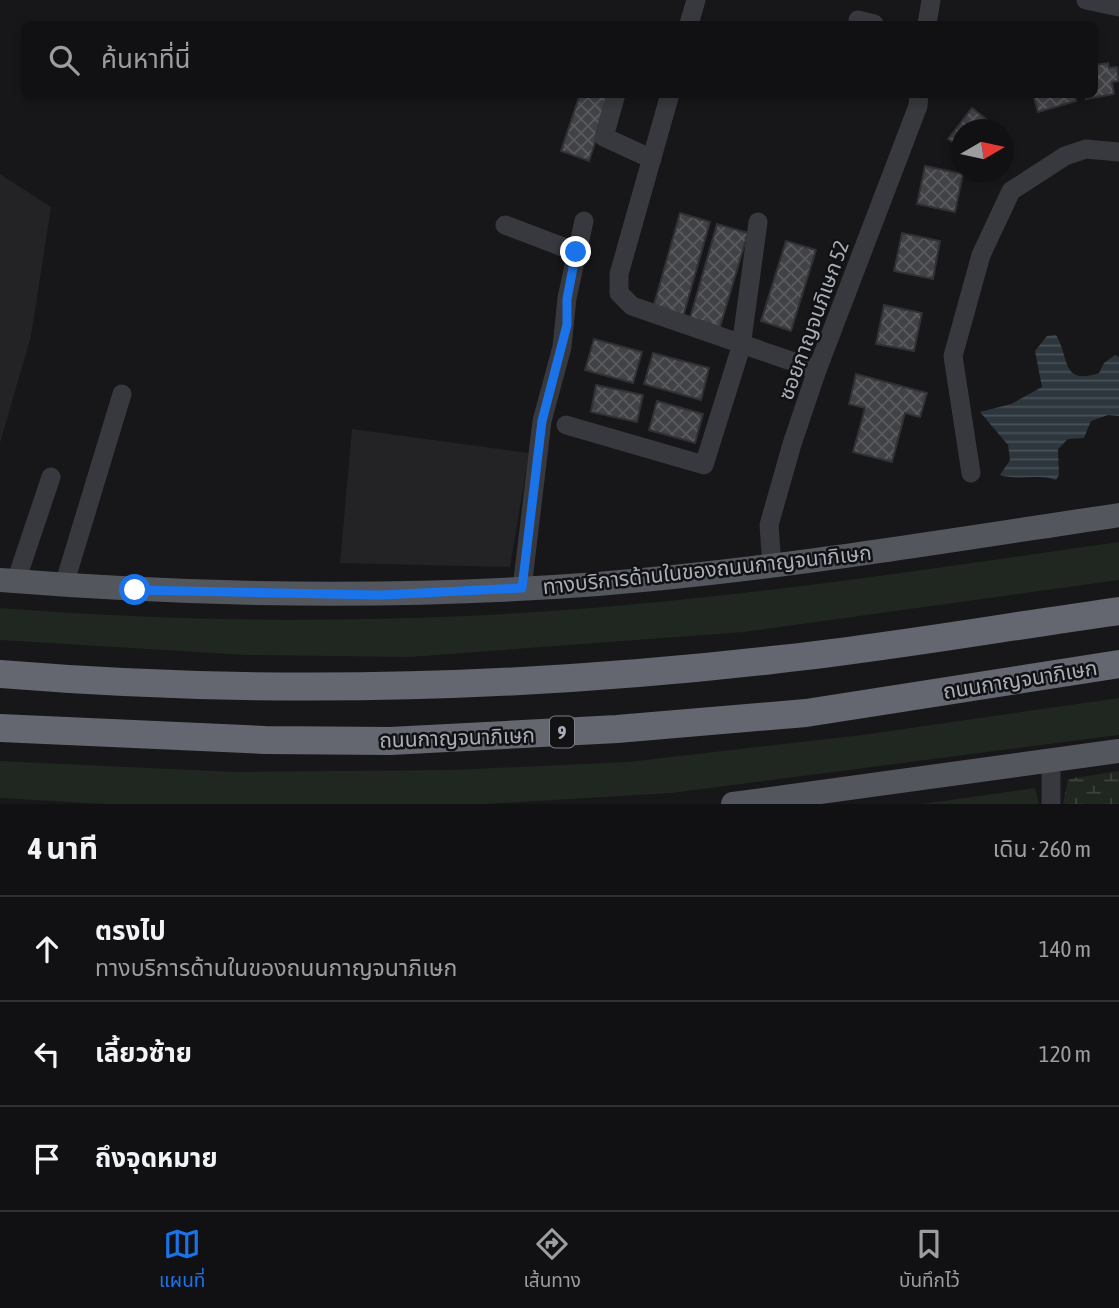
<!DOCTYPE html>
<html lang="th">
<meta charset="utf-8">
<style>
body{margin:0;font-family:"Asap Condensed","Noto Sans Thai",sans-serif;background:#1e1f21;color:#f1f3f6}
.compass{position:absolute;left:951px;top:119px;width:63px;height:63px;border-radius:50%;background:#111113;box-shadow:0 4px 10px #0003;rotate:81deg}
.stop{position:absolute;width:21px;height:21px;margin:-16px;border:5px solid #1a73e8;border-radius:50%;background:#fff}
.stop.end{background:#1a73e8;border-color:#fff;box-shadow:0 2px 7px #0008}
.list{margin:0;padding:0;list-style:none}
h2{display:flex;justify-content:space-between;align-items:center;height:91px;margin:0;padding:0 28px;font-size:30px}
h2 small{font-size:23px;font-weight:400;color:#9c9da0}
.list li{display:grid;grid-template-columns:46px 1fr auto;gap:21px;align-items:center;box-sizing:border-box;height:105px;padding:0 28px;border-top:2px solid #303133}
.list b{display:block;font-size:26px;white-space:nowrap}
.list p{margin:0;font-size:23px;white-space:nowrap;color:#9c9da0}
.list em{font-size:23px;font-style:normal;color:#9c9da0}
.icon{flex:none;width:38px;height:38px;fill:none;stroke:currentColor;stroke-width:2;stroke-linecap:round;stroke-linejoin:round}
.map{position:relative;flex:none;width:1119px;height:804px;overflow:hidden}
.search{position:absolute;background:#111113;box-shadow:0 4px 10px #0003;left:21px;right:21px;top:21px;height:77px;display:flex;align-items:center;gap:18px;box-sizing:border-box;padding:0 24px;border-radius:10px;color:#9c9da0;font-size:26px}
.sheet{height:406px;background:#111113}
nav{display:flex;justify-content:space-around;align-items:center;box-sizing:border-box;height:98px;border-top:2px solid #303133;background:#111113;font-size:19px;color:#9c9da0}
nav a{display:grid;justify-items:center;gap:4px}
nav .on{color:#1a73e8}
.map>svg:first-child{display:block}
.built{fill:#232326}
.green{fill:#1f2720}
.wetland{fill:url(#wetland-marsh)}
.water{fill:url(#water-rules)}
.building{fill:url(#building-cross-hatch);stroke:#313135;stroke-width:2}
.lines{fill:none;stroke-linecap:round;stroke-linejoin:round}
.minor{stroke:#38393e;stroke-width:19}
.major{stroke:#54565d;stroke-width:24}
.highway{stroke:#64676f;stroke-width:28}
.route{stroke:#1a73e8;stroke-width:9}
.labels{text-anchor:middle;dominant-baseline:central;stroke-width:5;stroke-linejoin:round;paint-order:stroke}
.shield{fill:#121214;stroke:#7c7f88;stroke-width:2}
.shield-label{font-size:19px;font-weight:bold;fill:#a9aeb9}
.street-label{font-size:21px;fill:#a9aeb9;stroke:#121214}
</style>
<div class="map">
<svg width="1119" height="804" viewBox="0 0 1119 804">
<defs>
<pattern id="wetland-marsh" width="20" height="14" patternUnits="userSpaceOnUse" patternTransform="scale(1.75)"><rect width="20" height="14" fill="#1f2720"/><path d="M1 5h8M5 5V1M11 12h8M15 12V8" fill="none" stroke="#3d443e"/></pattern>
<pattern id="water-rules" width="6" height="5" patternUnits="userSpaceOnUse" patternTransform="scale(1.75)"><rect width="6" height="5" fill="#2d363d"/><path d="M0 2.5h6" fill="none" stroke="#495157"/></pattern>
<pattern id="building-cross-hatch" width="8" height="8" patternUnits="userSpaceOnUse" patternTransform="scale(1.75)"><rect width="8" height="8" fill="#414246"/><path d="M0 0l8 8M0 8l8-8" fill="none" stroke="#5a5b5f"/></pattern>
</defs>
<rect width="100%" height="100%" fill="#171719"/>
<path class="built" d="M0,174L51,207L31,336L0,443Z
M352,429L529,453L510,567L340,563Z"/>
<path class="green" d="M1119,542V580L744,632L409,657L246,655L0,640V608C153,620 309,623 463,616C683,607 901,573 1119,542Z
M1119,698V735L671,793L486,804H104L0,798V761L234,772L451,770L628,762L862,735Z
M1035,788L1039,804H921Z"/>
<path class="wetland" d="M1119,771V804H1063L1068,779Z"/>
<path class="water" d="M1056,335C1070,358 1061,386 1099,373L1104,363L1115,355L1119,357V416L1108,415L1091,421L1084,438L1068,439L1058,449L1059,475L1056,480C1039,473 1019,481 1000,475L1010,460L1008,445L980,412L1011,404L1042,387L1035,351L1047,336Z"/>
<path class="building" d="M1108,63L1109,68L1117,67L1119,81L1112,82L1114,94L1086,99L1085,94H1094V65Z
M580,94H611L589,161L561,151Z
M1033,94H1074L1076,101L1038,112Z
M972,108L1000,130H962V149L948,139Z
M925,166L963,174L955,212L917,204Z
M680,213L710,222L683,317L653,308Z
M717,224L748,233L720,327L690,318Z
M902,233L940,241L933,279L894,271Z
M786,241L816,250L791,331L761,321Z
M884,305L922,313L914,351L876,344Z
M594,339L642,352L633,383L585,370Z
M653,353L709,368L701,400L644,384Z
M856,374L927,393L920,417L905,413L892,462L853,452L865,408L849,404Z
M596,385L643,395L637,422L591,412Z
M657,401L703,414L695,443L649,430Z"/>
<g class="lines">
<path class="minor" d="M1086,0L1119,7
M858,20L874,24
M689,24L696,0
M927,24L931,0
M616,94L604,137L652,159
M670,94L619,274V293L632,306L817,370
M505,225L576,252
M566,425L704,465L741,347L758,222
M971,473L953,356L981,255L1011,191L1065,156L1086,149L1119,152
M772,566L769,525L792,444L817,370L918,106L919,94
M16,581L51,477
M64,585L122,394
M522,588L542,421L562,347L567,298L584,221
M1051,760V804"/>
<path class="major" d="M0,580C199,596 399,599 598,584C773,570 946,541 1119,515
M733,804L1119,751"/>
<path class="highway" d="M0,674C256,695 517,689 772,660C888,648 1004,627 1119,611
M0,728L265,740L390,741L617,729L806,713L1119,664"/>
</g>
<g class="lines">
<path class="route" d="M135,590L381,595L522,588L542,421L567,325V299L576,252"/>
</g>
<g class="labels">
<rect class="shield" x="550" y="716.5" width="24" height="31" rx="5"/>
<g class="shield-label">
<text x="562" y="732">9</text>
</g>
<g class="street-label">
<text transform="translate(813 320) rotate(-70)">ซอยกาญจนภิเษก 52</text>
<text transform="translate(707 569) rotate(-6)">ทางบริการด้านในของถนนกาญจนาภิเษก</text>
<text transform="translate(1020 679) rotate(-9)">ถนนกาญจนาภิเษก</text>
<text transform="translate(457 737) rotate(-2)">ถนนกาญจนาภิเษก</text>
</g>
</g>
</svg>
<svg class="compass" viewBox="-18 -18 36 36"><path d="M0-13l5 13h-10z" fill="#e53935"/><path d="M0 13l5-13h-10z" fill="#9c9da0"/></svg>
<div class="stop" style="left:135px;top:590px"></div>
<div class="stop end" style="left:576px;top:252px"></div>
<div class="search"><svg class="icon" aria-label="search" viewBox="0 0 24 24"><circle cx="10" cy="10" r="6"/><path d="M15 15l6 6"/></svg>ค้นหาที่นี่</div>
</div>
<section class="sheet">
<h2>4 นาที<small>เดิน · 260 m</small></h2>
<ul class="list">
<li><svg class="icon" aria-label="ahead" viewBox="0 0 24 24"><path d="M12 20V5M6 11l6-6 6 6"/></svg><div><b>ตรงไป</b><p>ทางบริการด้านในของถนนกาญจนาภิเษก</p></div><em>140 m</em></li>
<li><svg class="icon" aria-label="left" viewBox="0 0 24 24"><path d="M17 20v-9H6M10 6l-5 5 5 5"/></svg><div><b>เลี้ยวซ้าย</b></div><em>120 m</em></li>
<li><svg class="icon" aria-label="arrive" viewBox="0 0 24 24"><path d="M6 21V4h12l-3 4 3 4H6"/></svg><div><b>ถึงจุดหมาย</b></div></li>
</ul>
</section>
<nav>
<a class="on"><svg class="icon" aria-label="map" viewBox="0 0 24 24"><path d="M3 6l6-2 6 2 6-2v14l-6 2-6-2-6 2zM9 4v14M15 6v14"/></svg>แผนที่</a>
<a><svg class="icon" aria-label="directions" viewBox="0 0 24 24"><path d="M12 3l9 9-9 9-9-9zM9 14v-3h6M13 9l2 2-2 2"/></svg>เส้นทาง</a>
<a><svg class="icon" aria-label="saved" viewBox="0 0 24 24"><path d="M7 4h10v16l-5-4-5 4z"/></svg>บันทึกไว้</a>
</nav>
